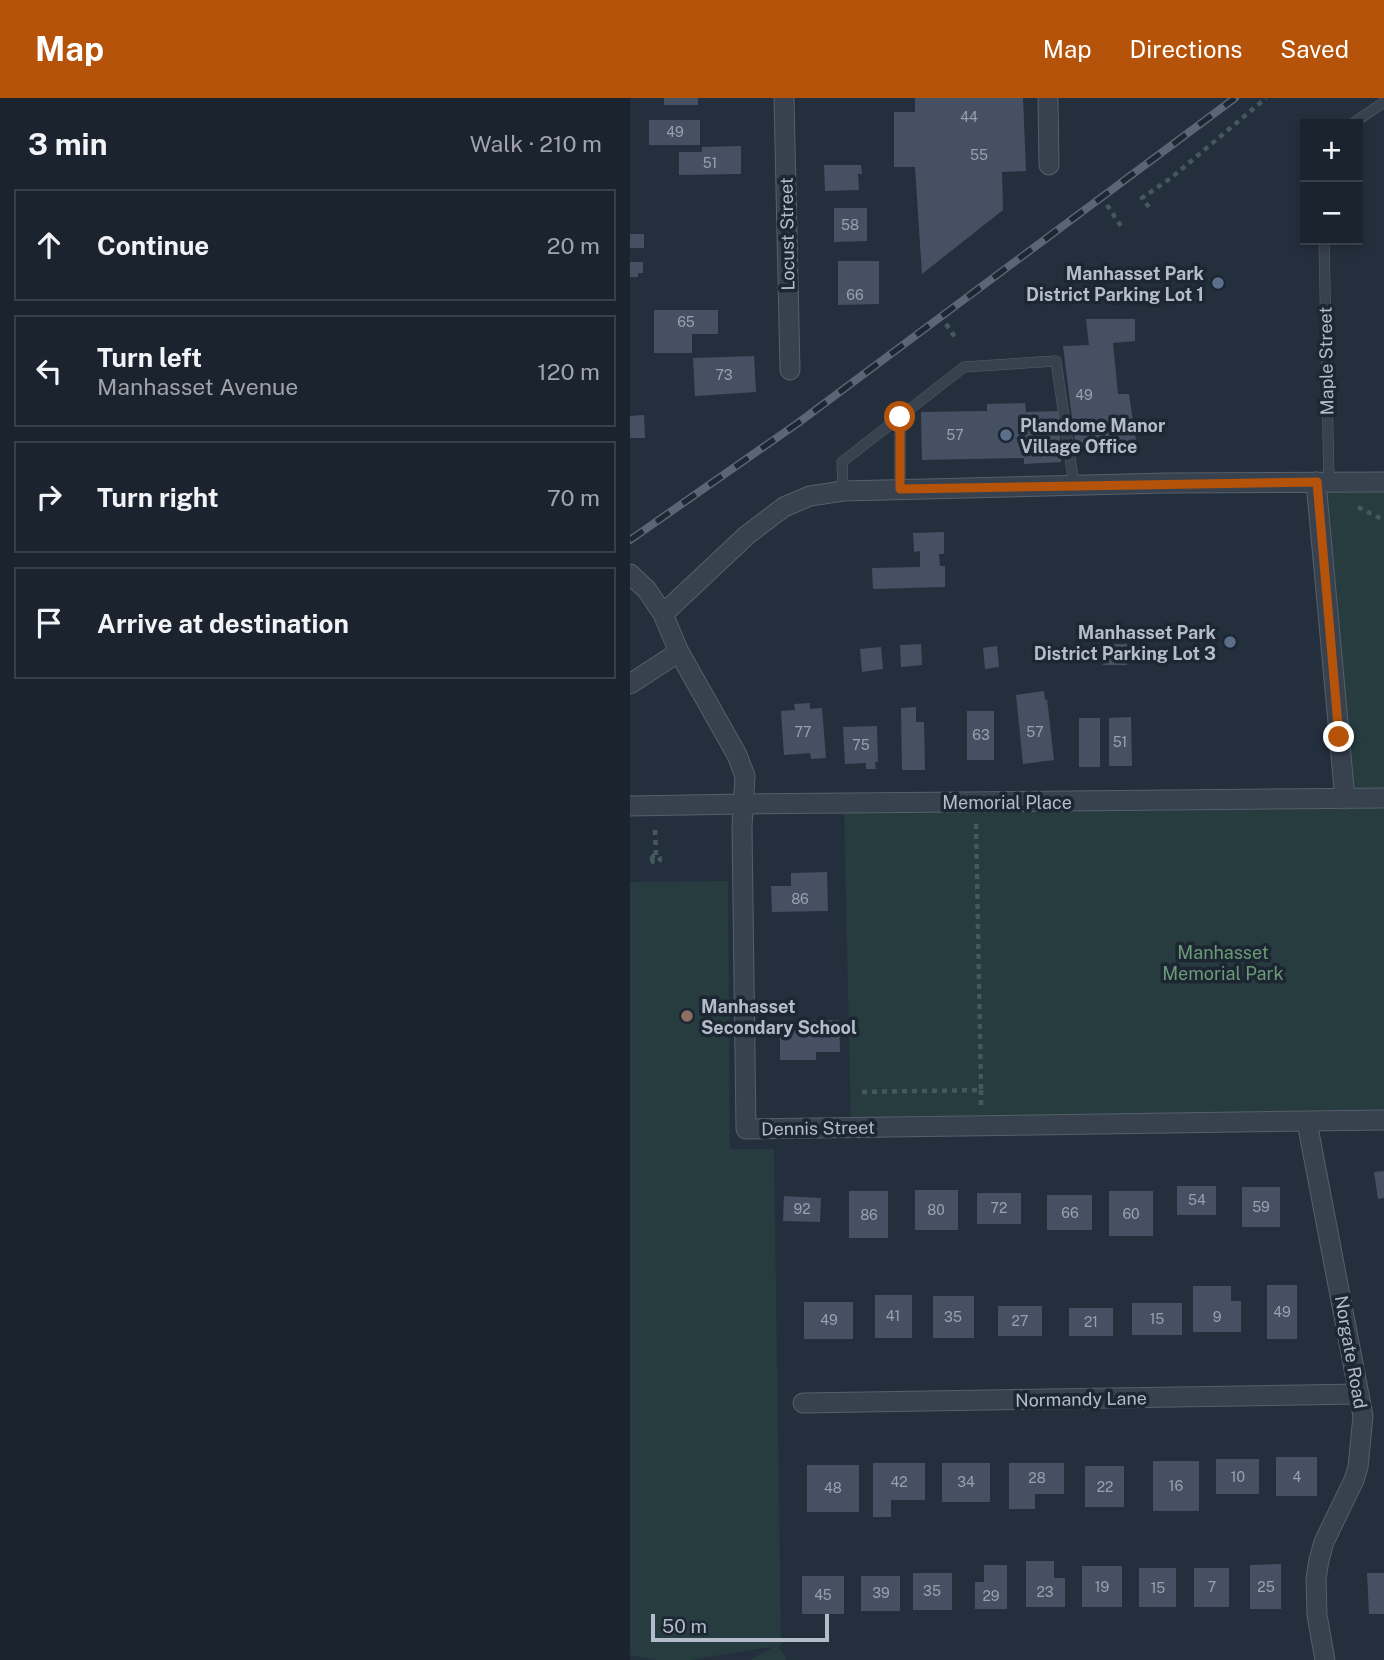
<!DOCTYPE html>
<meta charset="utf-8">
<style>
body{margin:0;font-family:"Public Sans",sans-serif;background:#242b36;color:#f1f3f6}
.controls{position:absolute;right:21px;top:21px;display:grid;overflow:hidden;border-radius:0px;box-shadow:0 4px 10px #0003}
.controls button{width:63px;height:63px;display:grid;place-items:center;padding:0;border:0;border-bottom:2px solid #39404a;background:#1b232e;color:#f1f3f6;font:35px sans-serif}
.scale{position:absolute;left:21px;bottom:18px;width:178px;box-sizing:border-box;padding-left:7px;border:4px solid #b4bcc9;border-top:0;font-size:19px;line-height:24px;white-space:nowrap;color:#b4bcc9;-webkit-text-stroke:5px #1d2633;paint-order:stroke}
.stop{position:absolute;width:21px;height:21px;margin:-16px;border:5px solid #b45309;border-radius:50%;background:#fff}
.stop.end{background:#b45309;border-color:#fff;box-shadow:0 2px 7px #0008}
.list{margin:0;padding:0;list-style:none}
h2{display:flex;justify-content:space-between;align-items:center;height:91px;margin:0;padding:0 28px;font-size:30px}
h2 small{font-size:23px;font-weight:400;color:#a0a4aa}
.list li{display:grid;grid-template-columns:46px 1fr auto;gap:21px;align-items:center;box-sizing:border-box;height:112px;margin:0 14px 14px;padding:0 14px;border:2px solid #39404a;border-radius:0px}
.list b{display:block;font-size:26px;white-space:nowrap}
.list p{margin:0;font-size:23px;white-space:nowrap;color:#a0a4aa}
.list em{font-size:23px;font-style:normal;color:#a0a4aa}
.icon{flex:none;width:38px;height:38px;fill:none;stroke:currentColor;stroke-width:2;stroke-linecap:round;stroke-linejoin:round}
.map{position:relative;flex:none;width:754px;height:1562px;overflow:hidden}
header{display:flex;align-items:center;gap:42px;box-sizing:border-box;height:98px;padding:0 35px;background:#b45309;color:#fff}
header strong{font-size:33px}
nav{display:flex;gap:38px;margin-inline-start:auto;font-size:24px}
main{display:flex}
aside{flex:1;background:#1b232e}
.map>svg:first-child{display:block}
.green{fill:#263c3f}
.building{fill:#455162}
.lines{fill:none;stroke-linecap:round;stroke-linejoin:round}
.service-casing{stroke:#565f6c;stroke-width:11}
.minor-casing{stroke:#565f6c;stroke-width:21}
.path{stroke:#44595c;stroke-width:4.5;stroke-dasharray:5 5;stroke-linecap:butt}
.service{stroke:#38414e;stroke-width:10}
.minor{stroke:#38414e;stroke-width:19}
.rail-casing{stroke:#5a6575;stroke-width:8}
.rail{stroke:#1d2633;stroke-width:5;stroke-dasharray:16;stroke-linecap:butt}
.route{stroke:#b45309;stroke-width:9}
.service-dot{fill:#5c6f8a;stroke:#1d2633;stroke-width:2.5}
.education-dot{fill:#8d6e63;stroke:#1d2633;stroke-width:2.5}
.labels{text-anchor:middle;dominant-baseline:central;stroke-width:7;stroke-linejoin:round;paint-order:stroke}
.number-label{font-size:14px;fill:#98a1af}
.street-label{font-size:18px;fill:#b4bcc9;stroke:#1d2633}
.poi-label{font-size:18px;font-weight:bold;fill:#b4bcc9;stroke:#1d2633;text-anchor:end}
.park-label{font-size:18px;fill:#6b9a76;stroke:#1d2633}
</style>
<header>
<strong>Map</strong>
<nav><a>Map</a><a>Directions</a><a>Saved</a></nav>
</header>
<main>
<aside>
<h2>3 min<small>Walk · 210 m</small></h2>
<ul class="list">
<li><svg class="icon" aria-label="ahead" viewBox="0 0 24 24"><path d="M12 20V5M6 11l6-6 6 6"/></svg><div><b>Continue</b></div><em>20 m</em></li>
<li><svg class="icon" aria-label="left" viewBox="0 0 24 24"><path d="M17 20v-9H6M10 6l-5 5 5 5"/></svg><div><b>Turn left</b><p>Manhasset Avenue</p></div><em>120 m</em></li>
<li><svg class="icon" aria-label="right" viewBox="0 0 24 24"><path d="M7 20v-9h11M14 6l5 5-5 5"/></svg><div><b>Turn right</b></div><em>70 m</em></li>
<li><svg class="icon" aria-label="arrive" viewBox="0 0 24 24"><path d="M6 21V4h12l-3 4 3 4H6"/></svg><div><b>Arrive at destination</b></div></li>
</ul>
</aside>
<div class="map">
<svg width="754" height="1562" viewBox="0 0 754 1562">
<rect width="100%" height="100%" fill="#242f3e"/>
<path class="green" d="M686,384H754V1022L221,1030L214,710L715,701Z
M98,783L100,1051H144L151,1547L148,1549L153,1554L156,1562H121L145,1548L60,1562H26L0,1557V784Z"/>
<path class="building" d="M34,0H68V7H34Z
M285,0H393L396,73L372,74L373,112L292,176L285,69H264V14H285Z
M19,22H70V47H19Z
M111,48V76L49,77V54H72V49Z
M194,67H231L232,76H228L229,92L195,93Z
M204,110H237V143L204,144Z
M0,136H14V150H0Z
M208,163H249V206L208,207Z
M0,164H13V175H8V179H0Z
M24,212H88V236H62V255H24Z
M456,221H505V243L483,245L488,296H499L507,350L446,352L433,248L459,247Z
M124,258L126,294L65,298L63,260Z
M395,305L396,314L429,313L431,364L394,366V360L292,362L291,314L357,313V306Z
M14,317L15,340H0V318Z
M314,434V456H309L310,468H315V489L243,491L242,470L290,469V453L284,454L283,435Z
M291,546L292,567L271,569L270,547Z
M473,546H497V567H473Z
M367,548L369,569L355,571L353,550Z
M251,549L253,571L232,574L230,551Z
M414,593L415,602L417,601L424,662L393,666L386,597Z
M180,605V611L192,610L196,660L181,661L180,655L154,657L151,613L165,612L164,606Z
M286,609V624H294L295,672H272L271,610Z
M337,613H364V662H337Z
M501,619L502,668H479V620Z
M449,620H470V669H449Z
M247,628L248,664H245L246,671H236V665L215,666L213,629Z
M197,774L198,813L142,814L141,788H161V775Z
M209,922L210,954H186V962H150V923Z
M754,1073V1100L748,1101L744,1074Z
M547,1088H586V1117H547Z
M612,1089H650V1129H612Z
M285,1092H328V1132H285Z
M219,1093H258V1140H219Z
M479,1093H523V1138H479Z
M347,1095H391V1126H347Z
M417,1097H462V1132H417Z
M154,1098L191,1100L190,1124L153,1123Z
M637,1187H667V1241H637Z
M563,1188H601V1203H611V1234H563Z
M245,1197H282V1240H245Z
M303,1198H344V1240H303Z
M174,1204H223V1241H174Z
M502,1205H552V1237H502Z
M368,1208H412V1238H368Z
M439,1210H483V1238H439Z
M646,1359H687V1398H646Z
M586,1361H629V1396H586Z
M523,1363H569V1413H523Z
M243,1365H295V1402H261V1419H243Z
M312,1365H360V1404H312Z
M379,1365H434V1396H405V1411H379Z
M177,1367H229V1414H177Z
M455,1368H494V1409H455Z
M396,1463H424V1480H435V1509H396Z
M651,1466V1511H620V1467Z
M354,1467H377V1511H345V1484H354Z
M452,1468H492V1509H452Z
M509,1470H546V1509H509Z
M564,1470H599V1509H564Z
M283,1475H322V1512H283Z
M737,1475H754V1516H739Z
M172,1478H214V1516H172Z
M231,1478H270V1513H231Z"/>
<g class="lines">
<g class="service-casing">
<path id="service" d="M722,26L754,4
M694,142L699,384
M270,319V391
M213,393L212,364L334,269L426,263L444,387"/>
</g>
<g class="minor-casing">
<path id="minor" d="M154,0L160,272
M418,0L419,67
M686,384L715,701
M0,476L17,492L33,516L117,437L154,409L180,398L213,393L535,385L754,384
M33,516L49,554L107,657L115,678L112,729L116,1031L754,1022
M0,586L49,554
M0,708L114,706L754,700
M677,1024L733,1318L728,1369L724,1382L694,1444L689,1462L686,1481L687,1517L695,1562
M173,1305L729,1296"/>
</g>
<path class="path" d="M477,107L491,128
M519,109L512,100L541,80L636,0
M316,226L327,242
M728,409L754,422
M25,732L26,757
M22 761a4 4 0 1 1 8 0a4 4 0 1 1-8 0Z
M351,992V1008
M232,994L351,992L346,725"/>
<use href="#service" class="service"/>
<use href="#minor" class="minor"/>
<g class="rail-casing">
<path id="rail" d="M0,442L168,325L605,0"/>
</g>
<use href="#rail" class="rail"/>
</g>
<g class="lines">
<path class="route" d="M270,319V391L687,384L709,639"/>
</g>
<g class="service-dot">
<circle cx="588" cy="185" r="7"/>
<circle cx="376" cy="337" r="7"/>
<circle cx="600" cy="544" r="7"/>
</g>
<circle class="education-dot" cx="57" cy="918" r="7"/>
<g class="labels">
<g class="number-label">
<text x="339" y="19">44</text>
<text x="45" y="34">49</text>
<text x="349" y="57">55</text>
<text x="80" y="65">51</text>
<text x="220" y="127">58</text>
<text x="225" y="197">66</text>
<text x="56" y="224">65</text>
<text x="94" y="277">73</text>
<text x="454" y="297">49</text>
<text x="325" y="337">57</text>
<text x="173" y="634">77</text>
<text x="405" y="634">57</text>
<text x="351" y="637">63</text>
<text x="490" y="644">51</text>
<text x="231" y="647">75</text>
<text x="170" y="801">86</text>
<text x="567" y="1102">54</text>
<text x="631" y="1109">59</text>
<text x="369" y="1110">72</text>
<text x="172" y="1111">92</text>
<text x="306" y="1112">80</text>
<text x="440" y="1115">66</text>
<text x="501" y="1116">60</text>
<text x="239" y="1117">86</text>
<text x="652" y="1214">49</text>
<text x="263" y="1218">41</text>
<text x="323" y="1219">35</text>
<text x="587" y="1219">9</text>
<text x="527" y="1221">15</text>
<text x="199" y="1222">49</text>
<text x="390" y="1223">27</text>
<text x="461" y="1224">21</text>
<text x="608" y="1379">10</text>
<text x="667" y="1379">4</text>
<text x="407" y="1380">28</text>
<text x="269" y="1384">42</text>
<text x="336" y="1384">34</text>
<text x="546" y="1388">16</text>
<text x="475" y="1389">22</text>
<text x="203" y="1390">48</text>
<text x="472" y="1489">19</text>
<text x="582" y="1489">7</text>
<text x="636" y="1489">25</text>
<text x="528" y="1490">15</text>
<text x="302" y="1493">35</text>
<text x="415" y="1494">23</text>
<text x="251" y="1495">39</text>
<text x="193" y="1497">45</text>
<text x="361" y="1498">29</text>
</g>
<g class="street-label">
<text transform="translate(157 136) rotate(-91)">Locust Street</text>
<text transform="translate(696 263) rotate(-91)">Maple Street</text>
<text x="377" y="704">Memorial Place</text>
<text transform="translate(188 1030) rotate(-1)">Dennis Street</text>
<text transform="translate(721 1254) rotate(80)">Norgate Road</text>
<text transform="translate(451 1301) rotate(-1)">Normandy Lane</text>
</g>
<g class="poi-label">
<text x="574" y="175">Manhasset Park<tspan x="574" dy="21">District Parking Lot 1</tspan></text>
<text x="390" y="327" text-anchor="start">Plandome Manor<tspan x="390" dy="21">Village Office</tspan></text>
<text x="586" y="534">Manhasset Park<tspan x="586" dy="21">District Parking Lot 3</tspan></text>
<text x="71" y="908" text-anchor="start">Manhasset<tspan x="71" dy="21">Secondary School</tspan></text>
</g>
<g class="park-label">
<text x="593" y="854">Manhasset<tspan x="593" dy="21">Memorial Park</tspan></text>
</g>
</g>
</svg>
<div class="controls">
<button>+</button>
<button>−</button>
</div>
<div class="scale">50 m</div>
<div class="stop" style="left:270px;top:319px"></div>
<div class="stop end" style="left:709px;top:639px"></div>
</div>
</main>
